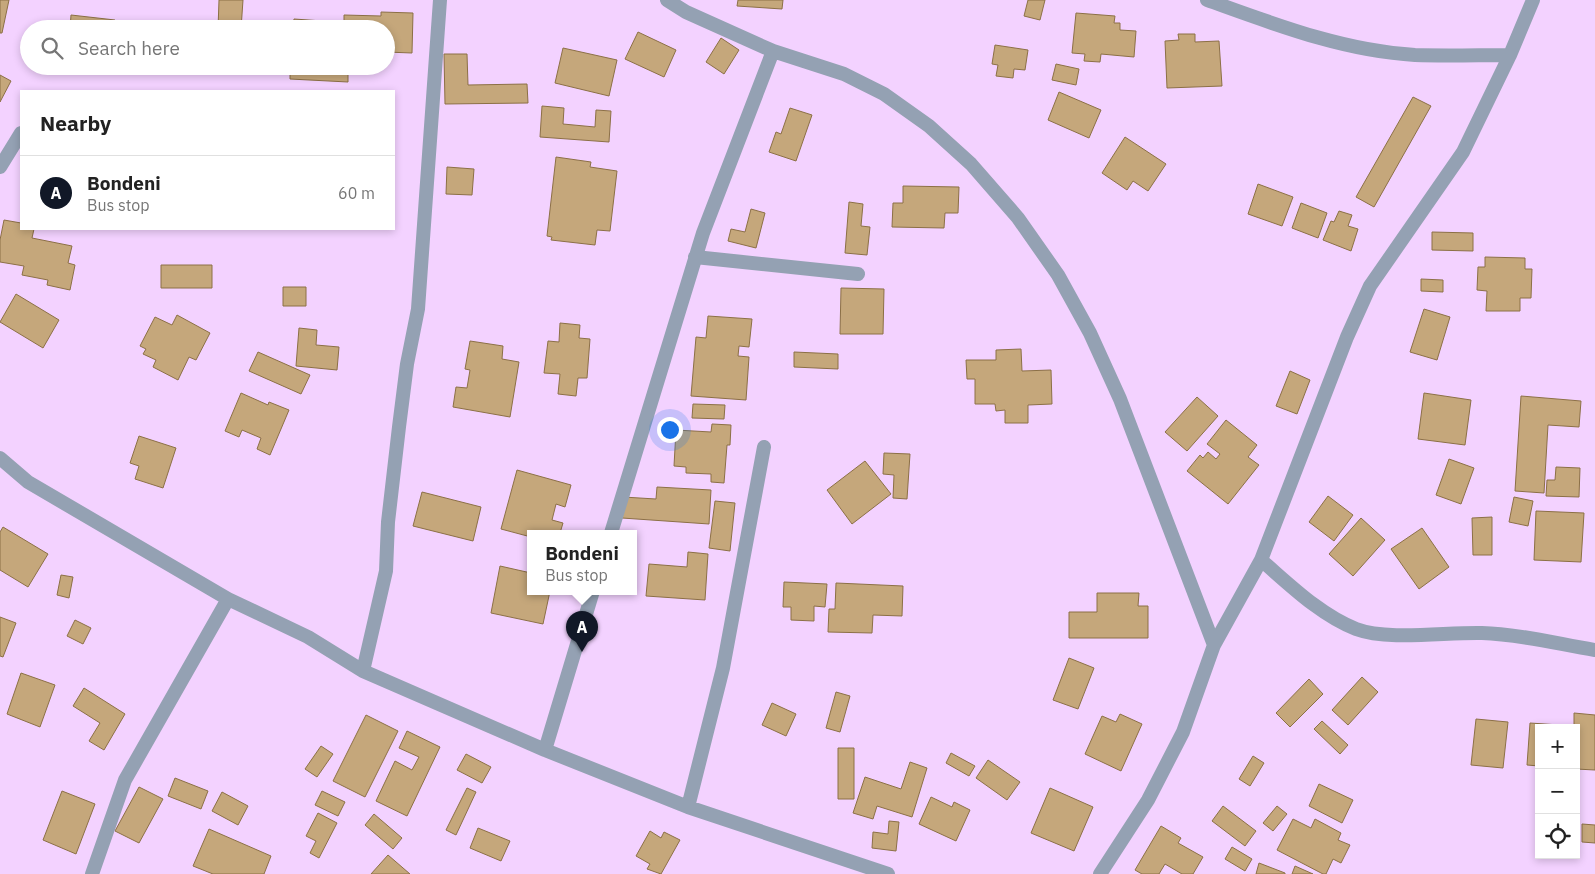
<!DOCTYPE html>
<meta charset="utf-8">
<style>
body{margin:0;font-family:"IBM Plex Sans",sans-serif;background:#f2f2f2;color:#222}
.controls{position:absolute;right:15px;bottom:15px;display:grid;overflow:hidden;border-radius:0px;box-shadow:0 2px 8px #0003}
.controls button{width:45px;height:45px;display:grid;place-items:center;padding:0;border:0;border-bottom:1px solid #e0e0e0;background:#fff;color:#222;font:25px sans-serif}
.you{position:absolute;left:669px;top:429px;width:18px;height:18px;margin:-12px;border:4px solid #fff;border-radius:50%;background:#1a73e8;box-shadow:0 0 0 8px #1a73e833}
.badge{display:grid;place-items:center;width:32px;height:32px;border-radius:50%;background:#111827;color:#fff;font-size:16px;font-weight:700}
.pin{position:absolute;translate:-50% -41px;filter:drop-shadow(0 1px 2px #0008)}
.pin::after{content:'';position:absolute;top:26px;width:18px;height:15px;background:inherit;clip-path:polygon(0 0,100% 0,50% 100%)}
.popup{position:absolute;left:527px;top:530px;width:110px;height:65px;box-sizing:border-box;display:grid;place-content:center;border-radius:0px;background:#fff;filter:drop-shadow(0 1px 4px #0005);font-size:16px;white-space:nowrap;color:#767676}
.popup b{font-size:19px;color:#222}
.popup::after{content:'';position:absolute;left:50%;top:100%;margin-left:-10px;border:10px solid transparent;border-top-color:#fff}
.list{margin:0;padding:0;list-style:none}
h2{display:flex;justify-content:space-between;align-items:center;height:65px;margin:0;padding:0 20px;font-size:21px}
h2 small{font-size:16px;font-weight:400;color:#767676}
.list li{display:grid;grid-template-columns:32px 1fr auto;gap:15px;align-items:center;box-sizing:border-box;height:75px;padding:0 20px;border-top:1px solid #e0e0e0}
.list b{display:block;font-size:19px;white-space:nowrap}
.list p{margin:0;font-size:16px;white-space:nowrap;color:#767676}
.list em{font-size:16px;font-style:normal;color:#767676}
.icon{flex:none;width:28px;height:28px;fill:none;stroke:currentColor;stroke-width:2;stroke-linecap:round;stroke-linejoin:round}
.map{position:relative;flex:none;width:1595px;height:874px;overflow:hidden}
.search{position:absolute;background:#fff;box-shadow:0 2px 8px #0003;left:20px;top:20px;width:375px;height:55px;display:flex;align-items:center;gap:12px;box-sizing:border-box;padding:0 18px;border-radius:28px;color:#767676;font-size:19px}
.panel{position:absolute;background:#fff;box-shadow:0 2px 8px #0003;left:20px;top:90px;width:375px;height:140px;border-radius:0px}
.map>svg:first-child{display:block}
.building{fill:#c5a77b;stroke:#8c7046}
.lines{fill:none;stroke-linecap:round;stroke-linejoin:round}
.minor{stroke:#94a1b3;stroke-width:14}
</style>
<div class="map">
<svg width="1595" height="874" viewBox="0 0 1595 874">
<rect width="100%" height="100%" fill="#f3d2ff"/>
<path class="building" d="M0,0H9L2,33H0Z
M219,0H243L241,29H218Z
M738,0H783L782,9L737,6Z
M1028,0H1045L1040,20L1024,16Z
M381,12L413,13L412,53L386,52V29H344V15L381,16Z
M1076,13L1115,16L1114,23H1120V30L1136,31L1134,57L1101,54L1100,62L1084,61L1085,54L1072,53Z
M71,15L115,20L114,29H70Z
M294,19L337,22V29H293Z
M638,32L676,50L664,77L625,59Z
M1178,34H1195V42L1219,41L1222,86L1167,88L1165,41L1179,40Z
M721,38L739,50L724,74L706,62Z
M995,45L1028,50L1025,70L1014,69L1013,78L996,76L998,65L992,64Z
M563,48L617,60L609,96L555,83Z
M444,54H467L468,85L527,84L528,103L445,104Z
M1056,64L1079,69L1076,85L1052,80Z
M281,66H348V82L290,79V69H280Z
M0,75L11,81L0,102Z
M1059,92L1101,110L1089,138L1048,120Z
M1413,97L1431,106L1374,207L1356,197Z
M542,106L564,108L563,124L595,127L596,110L611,111L609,142L540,137Z
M790,108L812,115L796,161L769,152L776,132L781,134Z
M1125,137L1166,164L1148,191L1133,181L1127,190L1102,173Z
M556,157L591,162L590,167L617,171L610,231L597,230L595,245L551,240L552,237L547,236Z
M447,167L474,169L472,195L446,194Z
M1258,184L1293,197L1282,226L1248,214Z
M903,186L959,187L958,213H945L944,228L892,227L893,203H903Z
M849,202L863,204L861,226L870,227L867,255L845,253Z
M1301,203L1327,213L1318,238L1292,228Z
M751,209L765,213L756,248L728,241L731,229L745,232Z
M1339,211L1352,215L1348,226L1358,229L1351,251L1323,240L1331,221L1334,222Z
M4,220L21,223V229H34L32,238L72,246L68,263L75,265L70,290L47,285L48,280L22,275L24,266L0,262V240Z
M1432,232L1473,233V251L1432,250Z
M1485,257L1525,258V269H1532L1531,298H1520V311H1486L1487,291L1477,290L1478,267H1485Z
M161,265H212V288H161Z
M1421,279L1443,280V292L1421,291Z
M283,287H306V306H283Z
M841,288L884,289L883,334H840Z
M16,294L59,320L43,348L0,322Z
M1424,309L1450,317L1437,360L1410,352Z
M177,315L210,333L196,360L189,357L178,380L153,367L156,360L143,354L146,349L140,346L155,317L172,325Z
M708,316L752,319L749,347L739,346L738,356L749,357L746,400L691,396L696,337L706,338Z
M560,323L580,325L579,338L590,339L587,378H578L576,396L558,394L560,374L544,373L548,341L559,342Z
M299,328L317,330L316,345L339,347L337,370L296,366Z
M470,341L503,346L502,359L519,362L510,417L453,407L456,387L467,388L470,370L465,369Z
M1021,349L1022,371L1051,370L1052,404L1028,405V423H1005V410L996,411L995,404H975V379H967L966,360H996V350Z
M258,352L310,375L301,394L249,371Z
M794,352L838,354V369L794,367Z
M1290,371L1310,380L1297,414L1276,406Z
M241,393L268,405L269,402L289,410L270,455L257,449L261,438L242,430L239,437L225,431Z
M1424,393L1471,400L1465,445L1418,439Z
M1521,396L1581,401L1579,427L1548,425L1544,493L1515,491Z
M1197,397L1218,416L1187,451L1165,432Z
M693,404L725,405L724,419L692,418Z
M1226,420L1257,445L1248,457L1259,465L1228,504L1187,471L1200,455L1203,458L1208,452L1216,459L1220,454L1207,444Z
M712,424L731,425L730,445H727L724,483L711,482V474L686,473V467L674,466L676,430L711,432Z
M139,436L176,448L163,488L135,479L139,466L130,463Z
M884,453L910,454L907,499L893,498L894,475L883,474Z
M1449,459L1474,468L1461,504L1436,495Z
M865,461L891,494L852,524L827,490Z
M1556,467L1580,468L1579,497L1546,496L1547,480H1555Z
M517,470L571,485L565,507L556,504L552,520L563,523L560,533H531V537L501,529Z
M657,487L711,490L709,524L622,518L623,497L656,499Z
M422,492L481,507L473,541L413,526Z
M1328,496L1353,515L1334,541L1309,522Z
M1514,497L1533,501L1528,526L1509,522Z
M715,501L735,503L730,551L709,548Z
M1536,511L1584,513L1581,562L1534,560Z
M1492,517V555H1473L1472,518Z
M1361,518L1385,540L1353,576L1329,554Z
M3,527L48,554L28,587L0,570V532Z
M1422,528L1449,567L1419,589L1391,549Z
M688,552L708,554L705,600L646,596L649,564L687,567Z
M500,566L531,573V591H550L543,624L491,613Z
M61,575L73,577L69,598L57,595Z
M784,582L827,584L825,607L814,606V621L791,620V607H783Z
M836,583L903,586L902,616L873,615L872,633L828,632L829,609H835Z
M1097,593H1139L1138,606H1148V638H1069V612H1097Z
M0,617L16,623L3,657L0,656Z
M75,620L91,628L83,644L67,636Z
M1069,658L1094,668L1078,709L1053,700Z
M21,673L55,685L40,727L7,714Z
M1362,677L1378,692L1348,725L1332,710Z
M1309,679L1323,694L1290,727L1276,713Z
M84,688L125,714L104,750L89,741L100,723L73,706Z
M836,692L850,696L840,732L826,728Z
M772,703L796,714L786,736L762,725Z
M1574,713L1595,715V770L1576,769V728H1539V766L1527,765L1530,723L1574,726Z
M1120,714L1142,724L1121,771L1085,754L1102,716L1116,722Z
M366,715L398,731L365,797L333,781Z
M1476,719L1508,722L1503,768L1471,765Z
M1322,721L1348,745L1340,754L1314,729Z
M407,731L440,747L407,816L376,801L395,761L412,770L419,757L399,748Z
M321,746L333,754L317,777L305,769Z
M838,748H854V799H838Z
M951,753L975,766L969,776L946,763Z
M466,754L491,767L482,783L457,770Z
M1253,756L1264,763L1250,786L1239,779Z
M988,760L1020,782L1007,800L976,778Z
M910,762L927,768L912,817L877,806L873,819L853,813L865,777L901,789Z
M175,778L208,791L201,809L168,796Z
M1319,784L1353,800L1342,823L1309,806Z
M139,787L163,799L139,843L115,831Z
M467,788L476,792L456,835L446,830Z
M1050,788L1093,807L1074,851L1031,833Z
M62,791L95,804L76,854L43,840Z
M322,791L345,802L338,816L315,805Z
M222,792L248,806L238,825L212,811Z
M931,797L952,807L954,802L970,810L956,841L919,824Z
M1223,806L1256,831L1245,846L1212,821Z
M1277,806L1287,814L1273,831L1263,823Z
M318,813L337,823L319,858L310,853L316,841L306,836Z
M374,814L402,838L393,849L365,825Z
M1293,819L1311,828L1315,819L1341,833L1338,840L1350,845L1341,863L1333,859L1326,874H1323L1277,850Z
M889,821L899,822L896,851L872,848L873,832L888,834Z
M1582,824L1595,825V843L1582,842Z
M1161,826L1181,838L1178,843L1203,857L1193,874H1182L1165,864L1159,874H1142L1135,870Z
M478,828L510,841L501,861L470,848Z
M209,829L271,856L264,874H213L193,866Z
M650,831L661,838L664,832L680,840L661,874L647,869L650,864L636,856Z
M1232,847L1252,859L1245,871L1225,859Z
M388,855L410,874H371Z
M1259,863L1285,873V874H1256Z
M1295,866L1313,874H1292Z"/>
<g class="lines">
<path class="minor" d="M667,0L686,12L773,51L844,74L884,94L929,126L971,164L1018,218L1058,275L1090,333L1120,399L1214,645
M1207,0C1274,24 1343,51 1415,55C1447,56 1479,55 1510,55
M0,167L21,133
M695,257L858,274
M0,458L28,482L228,599L308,637L363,671L545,750L688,807L888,874
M611,533L703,233L773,51
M1261,560C1289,584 1320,615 1356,629C1388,641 1446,632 1482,633C1519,634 1558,644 1595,650
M363,671L386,571L388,522L399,427L407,364L418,309L440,0
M545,750L593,591
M688,807L723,668L764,447
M92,874L125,780L228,599
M1100,874L1148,800L1183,732L1214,645L1261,560L1347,337L1370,286L1463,152L1510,55L1533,0"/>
</g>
</svg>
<div class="controls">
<button>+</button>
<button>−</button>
<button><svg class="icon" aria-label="locate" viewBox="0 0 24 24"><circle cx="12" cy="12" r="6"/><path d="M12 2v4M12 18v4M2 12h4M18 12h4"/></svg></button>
</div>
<div class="you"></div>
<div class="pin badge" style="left:582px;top:652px">A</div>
<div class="popup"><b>Bondeni</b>Bus stop</div>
<div class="search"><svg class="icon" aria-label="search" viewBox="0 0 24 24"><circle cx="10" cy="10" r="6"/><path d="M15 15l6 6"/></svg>Search here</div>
<section class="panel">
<h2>Nearby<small></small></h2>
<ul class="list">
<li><span class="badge">A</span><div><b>Bondeni</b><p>Bus stop</p></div><em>60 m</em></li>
</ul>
</section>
</div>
